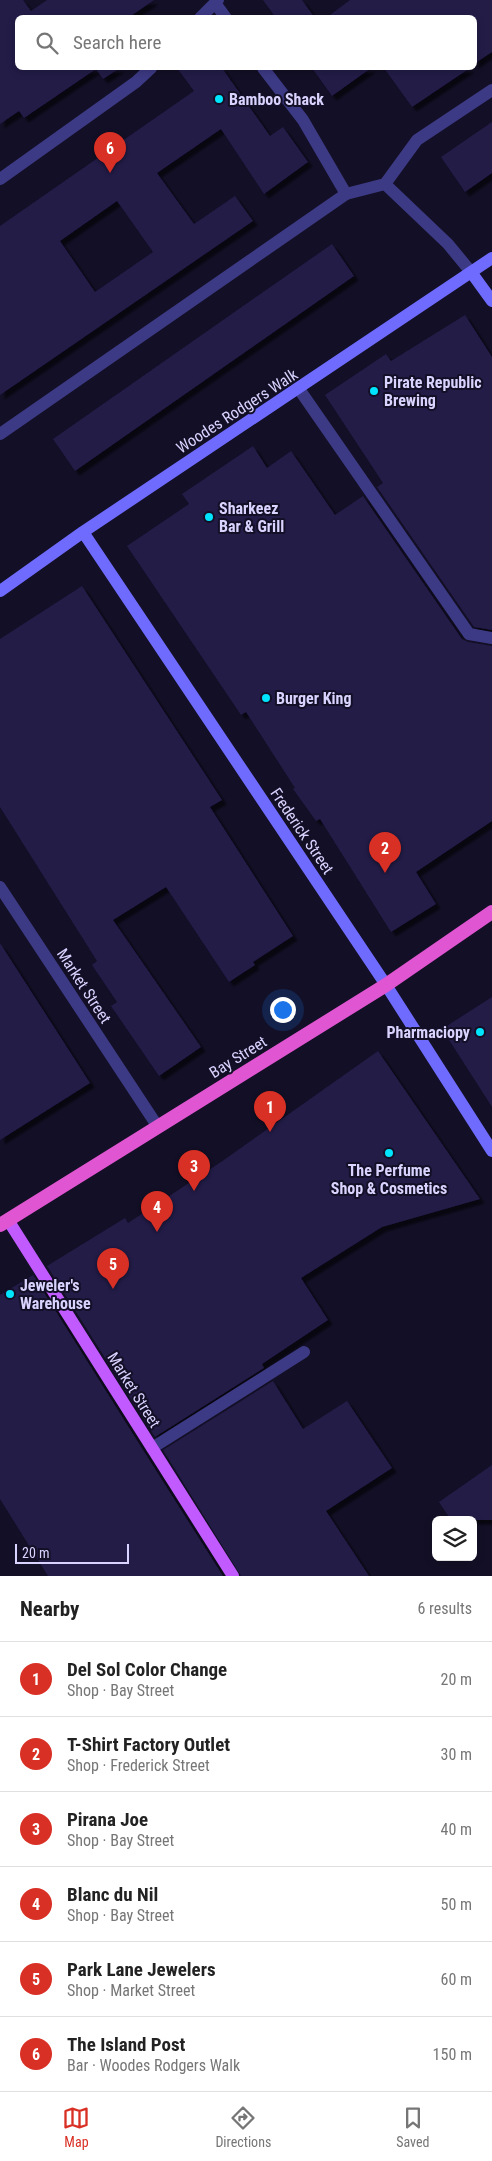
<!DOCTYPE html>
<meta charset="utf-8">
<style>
body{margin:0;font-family:"Roboto Condensed",sans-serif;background:#f6f6f6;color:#222}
.controls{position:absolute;right:15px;bottom:15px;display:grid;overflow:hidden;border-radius:8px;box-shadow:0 2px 8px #0003}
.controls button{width:45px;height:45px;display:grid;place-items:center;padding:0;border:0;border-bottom:1px solid #e0e0e0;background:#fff;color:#222;font:25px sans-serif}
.scale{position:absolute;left:15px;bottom:12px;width:114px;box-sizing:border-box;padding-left:5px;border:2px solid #d9d4ff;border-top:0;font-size:14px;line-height:18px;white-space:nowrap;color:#d9d4ff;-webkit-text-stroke:4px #130f26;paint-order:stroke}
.you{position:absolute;left:282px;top:1009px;width:18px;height:18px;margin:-12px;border:4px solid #fff;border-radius:50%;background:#1a73e8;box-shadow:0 0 0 8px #1a73e833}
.badge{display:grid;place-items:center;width:32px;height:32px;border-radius:50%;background:#d93025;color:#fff;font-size:16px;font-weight:700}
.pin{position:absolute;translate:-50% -41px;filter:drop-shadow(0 1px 2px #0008)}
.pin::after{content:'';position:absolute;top:26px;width:18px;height:15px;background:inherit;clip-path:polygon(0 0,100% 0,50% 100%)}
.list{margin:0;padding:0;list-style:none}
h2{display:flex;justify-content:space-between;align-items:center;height:65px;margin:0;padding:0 20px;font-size:21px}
h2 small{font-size:16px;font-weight:400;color:#767676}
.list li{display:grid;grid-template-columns:32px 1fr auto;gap:15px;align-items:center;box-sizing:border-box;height:75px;padding:0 20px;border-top:1px solid #e0e0e0}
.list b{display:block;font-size:19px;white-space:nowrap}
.list p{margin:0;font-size:16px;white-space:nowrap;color:#767676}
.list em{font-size:16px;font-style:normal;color:#767676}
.icon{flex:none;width:28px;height:28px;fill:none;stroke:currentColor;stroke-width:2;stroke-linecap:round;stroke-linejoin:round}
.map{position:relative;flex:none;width:492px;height:1576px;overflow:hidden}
.search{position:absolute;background:#fff;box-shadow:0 2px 8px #0003;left:15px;right:15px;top:15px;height:55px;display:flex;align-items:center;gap:12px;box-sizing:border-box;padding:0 18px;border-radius:8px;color:#767676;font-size:19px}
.sheet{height:515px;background:#fff}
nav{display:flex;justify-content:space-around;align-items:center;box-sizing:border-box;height:70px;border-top:1px solid #e0e0e0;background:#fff;font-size:14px;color:#767676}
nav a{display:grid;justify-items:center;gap:2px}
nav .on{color:#d93025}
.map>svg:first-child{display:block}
.building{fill:#241b47;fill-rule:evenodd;filter:url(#shadow)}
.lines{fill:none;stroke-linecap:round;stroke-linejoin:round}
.service{stroke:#3d3a85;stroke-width:12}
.pedestrian{stroke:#3d3a85;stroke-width:12}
.minor{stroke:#3d3a85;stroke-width:12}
.secondary{stroke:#6f6bff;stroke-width:12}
.primary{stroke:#c25bff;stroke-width:12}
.trunk{stroke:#e055d1;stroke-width:14}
.poi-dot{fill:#00e5ff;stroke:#130f26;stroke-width:2}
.labels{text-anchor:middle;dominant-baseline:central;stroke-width:4;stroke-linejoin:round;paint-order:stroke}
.poi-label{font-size:16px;font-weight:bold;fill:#d9d4ff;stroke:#130f26;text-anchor:start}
.street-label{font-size:16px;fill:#d9d4ff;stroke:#130f26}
</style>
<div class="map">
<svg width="492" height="1576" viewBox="0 0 492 1576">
<defs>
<filter id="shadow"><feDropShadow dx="4.5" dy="4.5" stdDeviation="1" flood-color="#0009"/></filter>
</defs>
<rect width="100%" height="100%" fill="#130f26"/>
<path class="building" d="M0,0H23L31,11L47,0H154L128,18H18V68H120L103,79L96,69L24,118L19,111L0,124Z
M263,0H302L315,18H276Z
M350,0H492V52L474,64V18H326Z
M177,68H222L270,136L283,127L308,162L264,194L221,129L157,173L194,224L235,196L253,221L0,395V226L194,91ZM117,201L153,252L95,292L60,241Z
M312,68H371L332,96Z
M384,68H470L412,107Z
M492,122V173L465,192L441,157Z
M332,244L354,276L75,471L53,439Z
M465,315L492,357V630L474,627L377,487L383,483L325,395L386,354L391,361Z
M253,446L267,468L291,451L335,515L363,496L462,639L468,642L492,646V821L416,872L436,904L391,932L320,819L316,821L293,789L295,788L246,712L241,715L127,546L189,504L182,494Z
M82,586L222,800L210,807L293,936L253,962L255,965L229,982L166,887L113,920L201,1047L159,1076L111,1006L117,1002L92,965L97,961L0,807V639Z
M0,943L90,1083L0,1140Z
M492,997V1107L442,1029Z
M378,1051L480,1199L382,1227L301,1278L328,1320L262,1364L264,1368L155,1437L47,1266L125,1218L128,1223L221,1162Z
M33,1275L145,1453L223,1576H48L0,1499V1295Z
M273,1381L303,1429L347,1401L392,1468L326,1511L369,1576H241L163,1450Z
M492,1465V1520H451L439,1502Z"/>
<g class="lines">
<path class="service" d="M385,184L448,244L471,272
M0,434L346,194L385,184L417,140L492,90
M152,1448L304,1352"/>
<path class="pedestrian" d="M215,3L226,18
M200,18L218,0
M263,68L303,120L346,194
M0,179L136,82L151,68
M299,389L469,634L492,638"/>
<path class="minor" d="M0,887L158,1127"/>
<path class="secondary" d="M471,272L492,301
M83,532L386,985L492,1151
M0,591L83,532L492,258"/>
<path class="primary" d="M8,1220L233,1576"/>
<path class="trunk" d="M0,1225L386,985L492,912"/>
</g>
<g class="poi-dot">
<circle cx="219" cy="99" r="5"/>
<circle cx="374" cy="391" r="5"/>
<circle cx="209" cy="517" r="5"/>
<circle cx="266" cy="698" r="5"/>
<circle cx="480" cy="1032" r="5"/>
<circle cx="389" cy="1153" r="5"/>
<circle cx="10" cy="1294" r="5"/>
</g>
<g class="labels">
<g class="poi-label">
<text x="229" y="99">Bamboo Shack</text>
<text x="384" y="382">Pirate Republic<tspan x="384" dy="18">Brewing</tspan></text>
<text x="219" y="508">Sharkeez<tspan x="219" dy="18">Bar &amp; Grill</tspan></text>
<text x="276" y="698">Burger King</text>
<text x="470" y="1032" text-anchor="end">Pharmaciopy</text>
<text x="389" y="1170" text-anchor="middle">The Perfume<tspan x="389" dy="18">Shop &amp; Cosmetics</tspan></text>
<text x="20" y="1285">Jeweler's<tspan x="20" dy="18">Warehouse</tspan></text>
</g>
<g class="street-label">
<text transform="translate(237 411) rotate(-33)">Woodes Rodgers Walk</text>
<text transform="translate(302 831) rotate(56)">Frederick Street</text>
<text transform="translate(84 986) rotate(57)">Market Street</text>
<text transform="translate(238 1057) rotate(-32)">Bay Street</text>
<text transform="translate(134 1390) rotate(58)">Market Street</text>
</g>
</g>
</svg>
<div class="controls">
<button><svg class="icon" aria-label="layers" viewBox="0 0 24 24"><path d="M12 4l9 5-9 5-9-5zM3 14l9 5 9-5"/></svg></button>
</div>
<div class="scale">20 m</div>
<div class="you"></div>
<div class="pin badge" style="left:270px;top:1132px">1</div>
<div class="pin badge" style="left:385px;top:873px">2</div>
<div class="pin badge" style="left:194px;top:1191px">3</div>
<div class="pin badge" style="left:157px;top:1232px">4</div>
<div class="pin badge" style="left:113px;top:1289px">5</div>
<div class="pin badge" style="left:110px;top:173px">6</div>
<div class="search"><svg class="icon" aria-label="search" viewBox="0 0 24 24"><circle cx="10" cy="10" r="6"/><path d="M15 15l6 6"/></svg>Search here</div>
</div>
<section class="sheet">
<h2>Nearby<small>6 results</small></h2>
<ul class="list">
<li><span class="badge">1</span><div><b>Del Sol Color Change</b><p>Shop · Bay Street</p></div><em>20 m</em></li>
<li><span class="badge">2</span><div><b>T-Shirt Factory Outlet</b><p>Shop · Frederick Street</p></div><em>30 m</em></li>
<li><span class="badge">3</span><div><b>Pirana Joe</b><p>Shop · Bay Street</p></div><em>40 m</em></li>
<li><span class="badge">4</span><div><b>Blanc du Nil</b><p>Shop · Bay Street</p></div><em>50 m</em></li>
<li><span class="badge">5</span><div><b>Park Lane Jewelers</b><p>Shop · Market Street</p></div><em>60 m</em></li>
<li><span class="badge">6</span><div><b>The Island Post</b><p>Bar · Woodes Rodgers Walk</p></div><em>150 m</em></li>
</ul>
</section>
<nav>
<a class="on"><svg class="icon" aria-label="map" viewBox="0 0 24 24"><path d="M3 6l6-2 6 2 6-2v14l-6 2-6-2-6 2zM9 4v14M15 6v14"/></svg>Map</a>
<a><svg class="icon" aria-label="directions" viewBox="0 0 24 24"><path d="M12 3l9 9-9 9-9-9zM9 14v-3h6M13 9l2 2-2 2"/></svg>Directions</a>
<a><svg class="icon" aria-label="saved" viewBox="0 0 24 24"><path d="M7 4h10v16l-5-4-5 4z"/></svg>Saved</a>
</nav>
